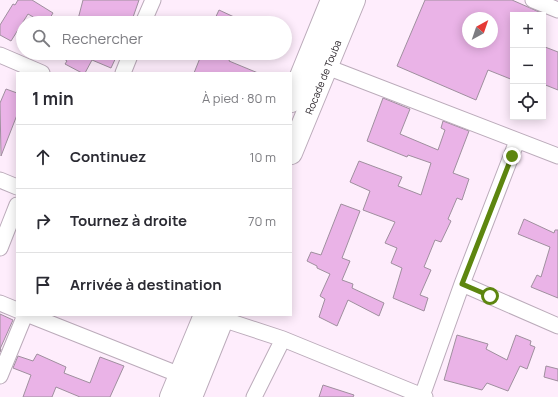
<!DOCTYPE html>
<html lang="fr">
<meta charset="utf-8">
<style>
body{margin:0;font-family:Manrope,sans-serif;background:#f2f2f3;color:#2b2b33}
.controls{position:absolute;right:12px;top:12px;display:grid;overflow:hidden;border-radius:0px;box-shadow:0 2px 10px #0003}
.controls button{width:36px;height:36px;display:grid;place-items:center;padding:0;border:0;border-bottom:1px solid #e1e1e2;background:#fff;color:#2b2b33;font:20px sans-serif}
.compass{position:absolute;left:462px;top:12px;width:36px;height:36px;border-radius:50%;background:#fff;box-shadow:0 2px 10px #0003;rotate:40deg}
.stop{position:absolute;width:12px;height:12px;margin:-9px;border:3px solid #5d860f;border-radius:50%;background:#fff}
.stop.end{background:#5d860f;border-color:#fff;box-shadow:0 1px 4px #0008}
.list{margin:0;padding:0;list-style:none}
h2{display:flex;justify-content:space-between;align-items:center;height:52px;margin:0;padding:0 16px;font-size:17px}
h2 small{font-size:13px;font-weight:400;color:#7c7c81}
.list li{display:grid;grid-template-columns:26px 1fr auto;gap:12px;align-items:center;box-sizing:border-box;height:64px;padding:0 16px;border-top:1px solid #e1e1e2}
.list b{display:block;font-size:15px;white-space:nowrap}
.list em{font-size:13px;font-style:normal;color:#7c7c81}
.icon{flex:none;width:22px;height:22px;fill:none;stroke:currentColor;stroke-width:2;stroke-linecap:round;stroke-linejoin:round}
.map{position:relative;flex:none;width:558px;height:397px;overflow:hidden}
.search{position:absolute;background:#fff;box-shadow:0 2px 10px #0003;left:16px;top:16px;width:276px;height:44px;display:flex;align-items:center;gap:10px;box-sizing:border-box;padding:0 14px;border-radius:22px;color:#7c7c81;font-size:15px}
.panel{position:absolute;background:#fff;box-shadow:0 2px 10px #0003;left:16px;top:72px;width:276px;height:244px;border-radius:0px}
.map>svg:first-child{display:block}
.building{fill:#eab3e7;stroke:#9f8f9e;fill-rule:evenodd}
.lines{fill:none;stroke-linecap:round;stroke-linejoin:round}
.street-casing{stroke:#bbabba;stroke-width:17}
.primary-casing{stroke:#bbabba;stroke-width:24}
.street{stroke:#fff;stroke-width:15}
.primary{stroke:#fff;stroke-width:22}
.route{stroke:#5d860f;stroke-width:5}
.labels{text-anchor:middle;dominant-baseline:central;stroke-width:3.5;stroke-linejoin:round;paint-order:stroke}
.street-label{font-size:10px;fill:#211b21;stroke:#fff}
</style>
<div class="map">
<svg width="558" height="397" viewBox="0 0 558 397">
<rect width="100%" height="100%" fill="#feedfc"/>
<path class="building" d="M18,0H32L53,13L47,23H44L28,14L11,41L0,35V25L13,4L15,5Z
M83,0H139L131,23H77Z
M425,0H512L546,15H513V80L488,70L476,100L397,66ZM468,18H492V42H468Z
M219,10L247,23H213Z
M545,47L558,52V90L543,84V53Z
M56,53H118L111,68L92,60L85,73H82L65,64L67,61Z
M202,53H232L229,61L258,73H194Z
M6,89L17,93V115L1,156L0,103Z
M383,98L410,109L400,134L438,150L445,130L441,128L443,121L469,131L453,173L469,179L462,200L457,198L448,219L451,221L441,242L435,240L424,267L431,270L420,295L428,298L424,311L393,298L402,268L391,263L397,248L385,243L395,222L363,210L370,191L350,182L359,161L402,177L398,186L421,195L431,163L408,155L407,157L367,141Z
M341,204L360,211L342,258L350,261L342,280L353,284L352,288L384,303L379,316L348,300L337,326L319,317L325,299L320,296L330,274L317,268V266L307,261L311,252L321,255Z
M524,219L554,233L555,230H558V298L531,287L537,275L541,277L550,247L518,234Z
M0,314L13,320L0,349H1L0,352Z
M457,335L488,344L486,349L507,360L516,335L531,341L530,345L535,347L527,369L520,366L508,391L487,383L482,390L444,380Z
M37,354L66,367L64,373L90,383L100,357L124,366L110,397H80L56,387L52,397H23L31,375L13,368L18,356L33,361Z
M546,366L558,369V381L544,377Z
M323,385L354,395L353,397H319Z"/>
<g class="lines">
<g class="street-casing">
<path id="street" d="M533,0L558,10
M143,23L153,0
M0,55L42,73
M327,67L558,156
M123,73L131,53
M0,180L17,187
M0,248L17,205
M462,284L558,326
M0,303L17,310
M29,315L180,375
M222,319L283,339L425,397
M0,376L25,315
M422,396L462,284L517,141
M254,397L283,339"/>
</g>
<g class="primary-casing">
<path id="primary" d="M291,101L332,0
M291,153L354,0
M171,397L205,315
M191,397L224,315"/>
</g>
<use href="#street" class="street"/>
<use href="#primary" class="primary"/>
</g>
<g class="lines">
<path class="route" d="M490,296L462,284L512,156"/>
</g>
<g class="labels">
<g class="street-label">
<text transform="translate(323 77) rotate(-68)">Rocade de Touba</text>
</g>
</g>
</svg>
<div class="controls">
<button>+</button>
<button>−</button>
<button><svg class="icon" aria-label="locate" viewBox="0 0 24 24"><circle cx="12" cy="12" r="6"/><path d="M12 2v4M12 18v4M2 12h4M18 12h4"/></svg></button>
</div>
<svg class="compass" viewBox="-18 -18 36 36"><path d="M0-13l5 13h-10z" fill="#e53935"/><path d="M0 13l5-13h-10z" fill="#7c7c81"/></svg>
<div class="stop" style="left:490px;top:296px"></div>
<div class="stop end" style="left:512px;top:156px"></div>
<div class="search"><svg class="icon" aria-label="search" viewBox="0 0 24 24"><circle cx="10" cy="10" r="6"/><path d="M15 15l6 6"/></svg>Rechercher</div>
<section class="panel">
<h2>1 min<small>À pied · 80 m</small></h2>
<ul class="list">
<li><svg class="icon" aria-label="ahead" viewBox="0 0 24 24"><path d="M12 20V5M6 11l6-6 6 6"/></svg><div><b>Continuez</b></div><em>10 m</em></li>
<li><svg class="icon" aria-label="right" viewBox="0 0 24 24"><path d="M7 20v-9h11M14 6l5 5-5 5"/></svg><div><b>Tournez à droite</b></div><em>70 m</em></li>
<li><svg class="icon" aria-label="arrive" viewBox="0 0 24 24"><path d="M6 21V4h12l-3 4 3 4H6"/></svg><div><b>Arrivée à destination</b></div></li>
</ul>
</section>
</div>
